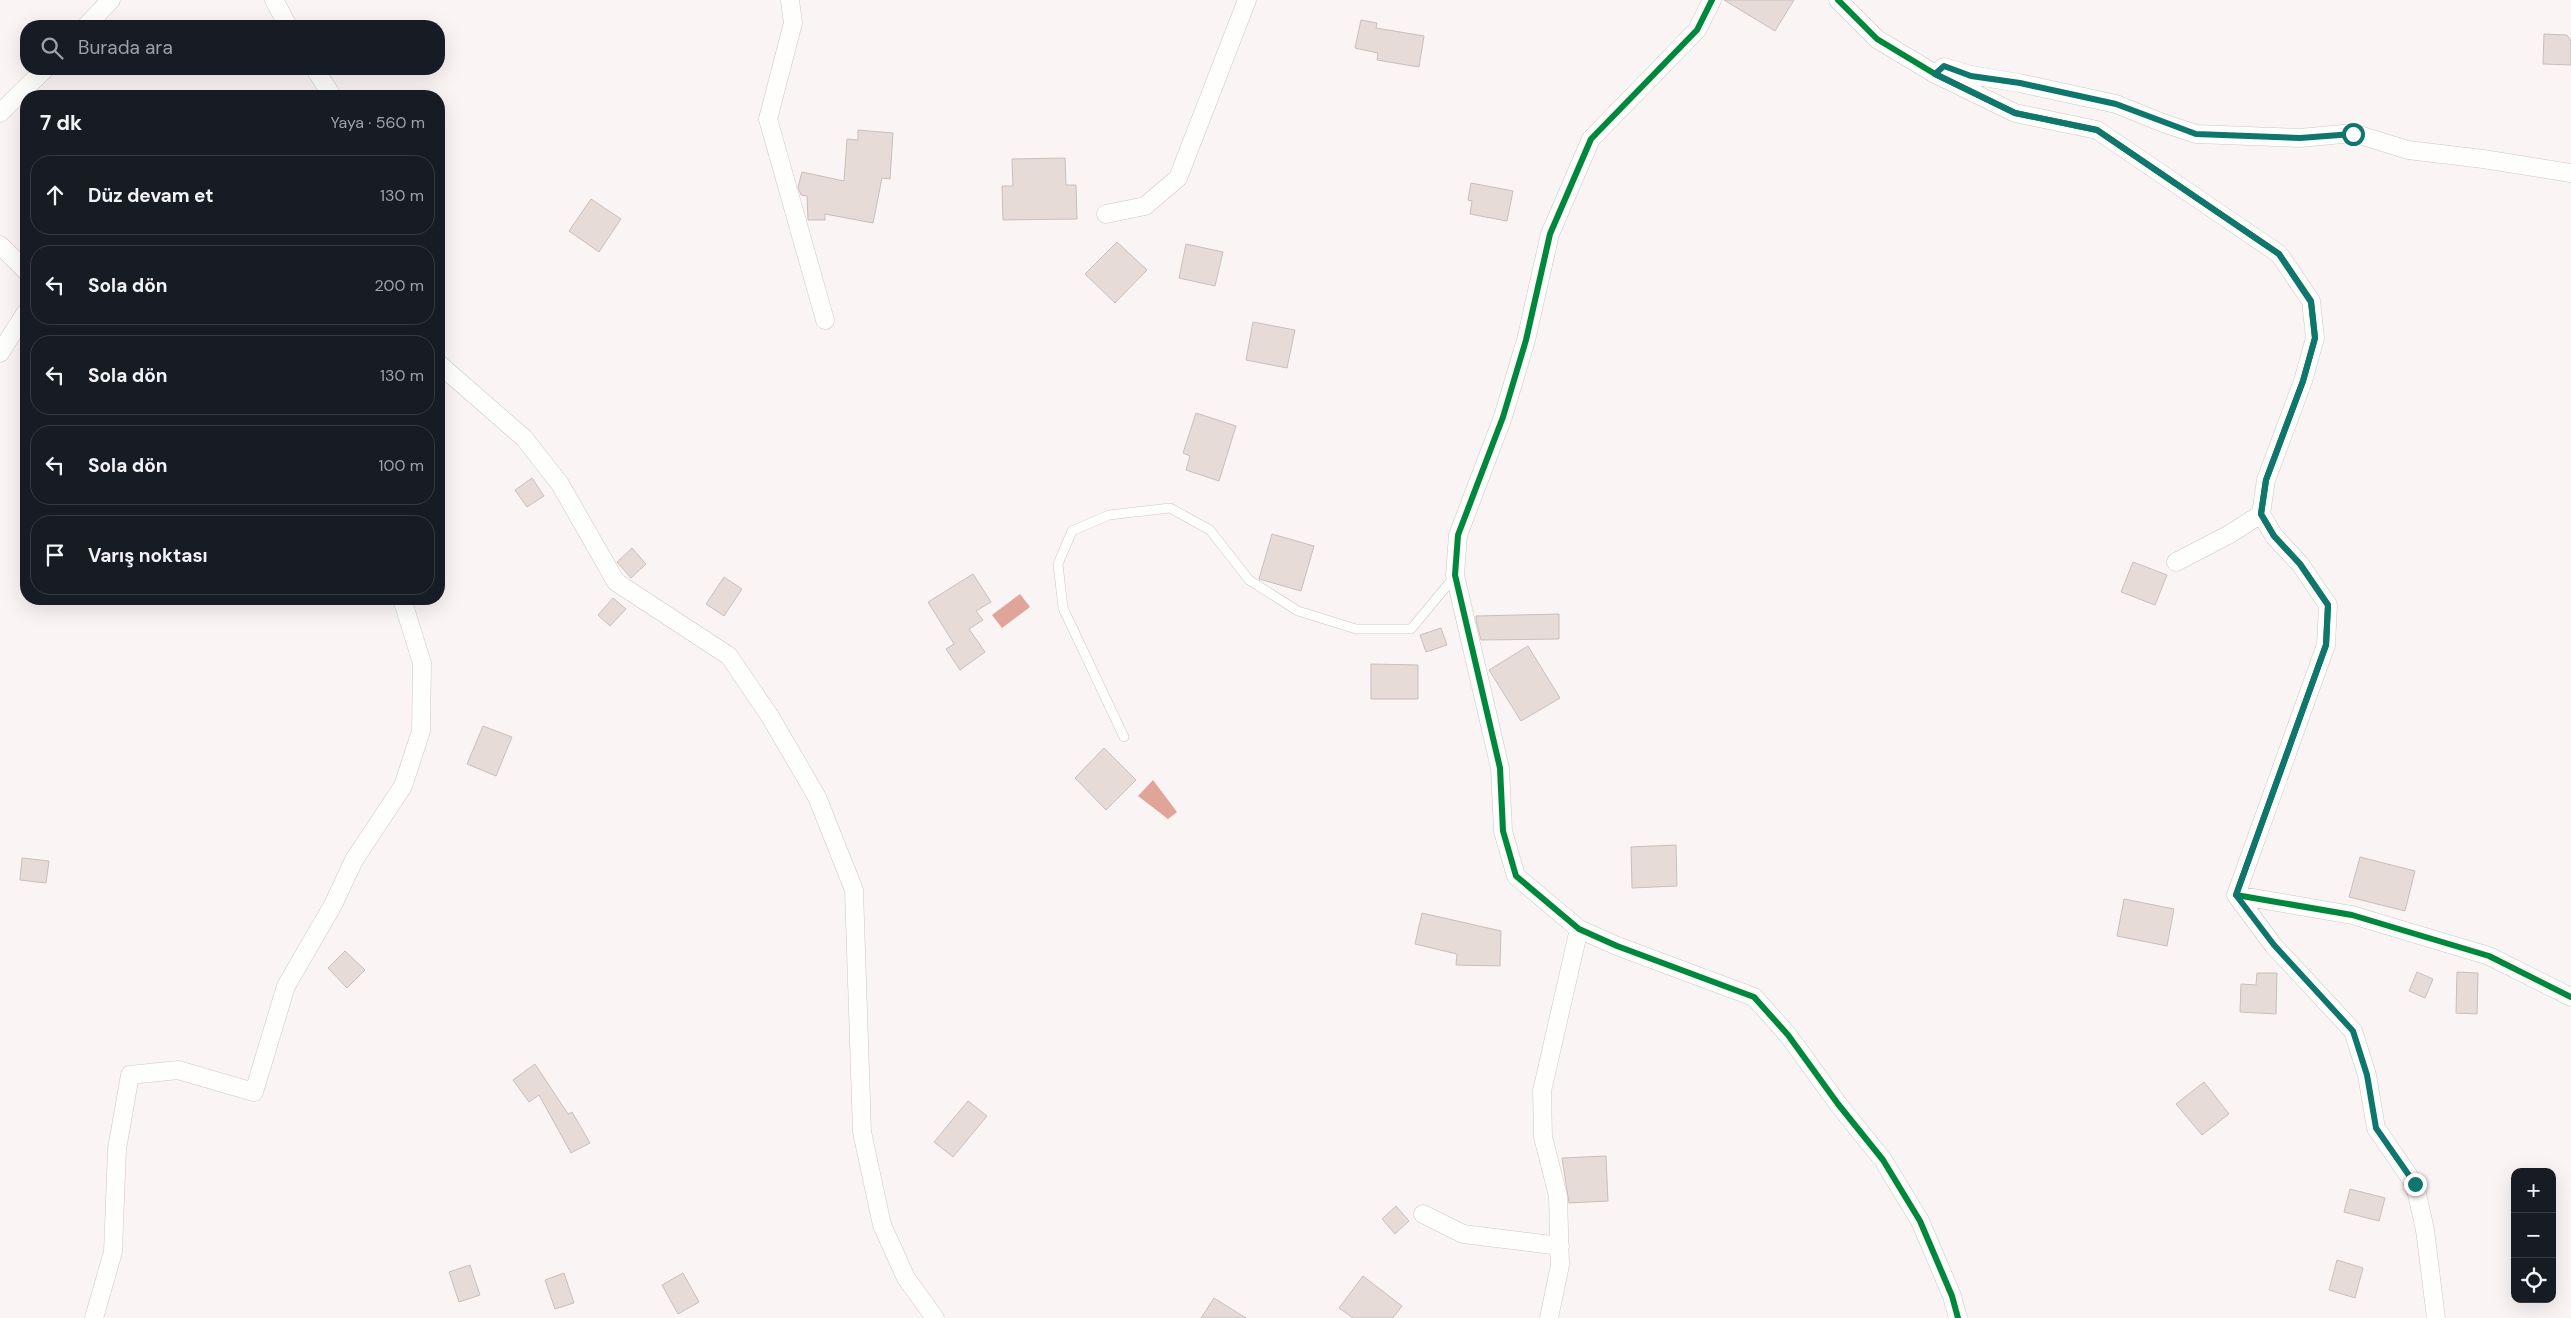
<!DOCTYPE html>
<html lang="tr">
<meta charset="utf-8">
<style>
body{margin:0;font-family:"DM Sans",sans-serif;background:#242831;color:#f1f3f6}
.controls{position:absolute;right:15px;bottom:15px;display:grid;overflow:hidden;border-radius:10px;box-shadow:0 5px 20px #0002}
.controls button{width:45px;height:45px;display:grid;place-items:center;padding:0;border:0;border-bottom:1px solid #363941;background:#171b24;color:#f1f3f6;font:25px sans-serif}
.stop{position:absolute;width:15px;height:15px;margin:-11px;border:4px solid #0f766e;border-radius:50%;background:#fff}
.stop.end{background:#0f766e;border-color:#fff;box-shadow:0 1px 5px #0008}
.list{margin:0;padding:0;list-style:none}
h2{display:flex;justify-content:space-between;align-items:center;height:65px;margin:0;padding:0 20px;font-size:21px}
h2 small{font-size:16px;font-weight:400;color:#9ea1a6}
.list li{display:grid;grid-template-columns:32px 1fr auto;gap:15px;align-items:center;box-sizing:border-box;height:80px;margin:0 10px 10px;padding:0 10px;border:1px solid #363941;border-radius:20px}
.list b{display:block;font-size:19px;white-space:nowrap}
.list em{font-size:16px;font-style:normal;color:#9ea1a6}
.icon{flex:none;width:28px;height:28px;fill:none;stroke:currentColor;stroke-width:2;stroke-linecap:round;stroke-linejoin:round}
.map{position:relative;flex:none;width:2571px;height:1318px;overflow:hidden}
.search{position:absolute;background:#171b24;box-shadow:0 5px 20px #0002;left:20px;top:20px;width:425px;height:55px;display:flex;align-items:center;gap:12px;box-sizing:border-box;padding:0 18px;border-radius:20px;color:#9ea1a6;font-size:19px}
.panel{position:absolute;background:#171b24;box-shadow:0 5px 20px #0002;left:20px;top:90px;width:425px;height:515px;border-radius:20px}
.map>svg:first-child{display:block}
.water{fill:#dfa598}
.building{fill:#e7dbd8;stroke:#c8bfbd}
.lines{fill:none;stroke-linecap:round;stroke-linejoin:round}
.service-casing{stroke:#cfc6c5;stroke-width:10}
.minor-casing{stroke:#cfc6c5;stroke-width:19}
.service{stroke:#fefefd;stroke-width:9}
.minor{stroke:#fefefd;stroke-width:18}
.cycleway-casing{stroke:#fcf4f2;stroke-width:9}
.cycleway{stroke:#00873e;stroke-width:6}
.route{stroke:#0f766e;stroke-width:6}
</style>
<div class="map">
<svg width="2571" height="1318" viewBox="0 0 2571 1318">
<rect width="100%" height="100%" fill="#faf5f4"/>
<path class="water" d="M1020,594L1030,607L1002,628L992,615Z
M1153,780L1177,812L1168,819L1138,796Z"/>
<path class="building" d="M1724,0H1794L1775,31Z
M1361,20L1377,23L1376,28L1424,36L1419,67L1377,60L1378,53L1355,48Z
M2544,34L2567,35L2571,41V65L2543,64Z
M858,130L893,133L890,179L882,178L873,223L825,214V220H808L807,196L801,195L798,187L802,172L844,181L847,139L858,140Z
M1065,158L1066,185H1076L1077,219L1003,220L1002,186H1013L1012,159Z
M1471,183L1513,191L1507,221L1470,214L1472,201L1468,200Z
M591,199L621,219L599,252L569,231Z
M1117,242L1147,270L1115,303L1085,274Z
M1186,244L1223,252L1215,286L1179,278Z
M1253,322L1295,330L1287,368L1246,360Z
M1196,413L1236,426L1219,481L1186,470L1190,456L1183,453Z
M532,478L544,496L527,507L515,490Z
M1272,534L1314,546L1301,591L1259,579Z
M632,548L646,564L631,578L617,562Z
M2133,562L2167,575L2155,605L2121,592Z
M973,574L991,602L976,611L983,620L969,629L985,652L960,670L946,649L954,644L928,602Z
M724,577L742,589L724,616L706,604Z
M613,598L626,609L610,626L598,615Z
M1559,614V639L1481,640L1476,620V616Z
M1441,628L1447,645L1426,652L1420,635Z
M1528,646L1560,698L1521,721L1489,670Z
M1371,664L1418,665V699H1371Z
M483,726L512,737L496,776L467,764Z
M1104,748L1136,780L1106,810L1075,778Z
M1676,845L1677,886L1632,888L1631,847Z
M2360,857L2415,871L2405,911L2349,897Z
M22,858L49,861L46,883L20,880Z
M2124,899L2174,909L2167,946L2117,936Z
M1422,913L1501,931L1500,966L1456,965L1457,954L1415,944Z
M345,951L365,970L347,988L328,968Z
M2417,972L2433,979L2425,998L2409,991Z
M2457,972L2478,973L2477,1014L2456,1013Z
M2257,973H2277L2276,1014L2240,1012L2241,984L2256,985Z
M535,1064L568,1114L572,1112L590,1143L571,1153L539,1095L529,1102L513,1080Z
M2204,1082L2229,1114L2202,1135L2176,1104Z
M968,1101L987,1116L953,1157L934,1142Z
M1606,1156L1608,1201L1569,1203L1562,1158Z
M2350,1189L2385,1198L2379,1221L2344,1212Z
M1396,1206L1409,1221L1395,1234L1382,1219Z
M2337,1260L2363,1268L2355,1298L2329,1290Z
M470,1265L480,1295L459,1302L449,1272Z
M564,1273L574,1303L555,1309L545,1280Z
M683,1273L699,1302L678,1314L662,1285Z
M1363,1276L1402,1306L1393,1318H1353L1339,1308Z
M1214,1298L1246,1318H1201Z"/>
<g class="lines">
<g class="service-casing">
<path id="service" d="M1124,737L1063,608L1058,564L1072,531L1109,515L1170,508L1210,530L1249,580L1298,611L1356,629H1411L1455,576"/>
</g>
<g class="minor-casing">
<path id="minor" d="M274,0L288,26
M790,0L793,23L768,119L825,320
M1712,0L1697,30L1591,139L1550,234L1526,340L1503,417L1458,535L1455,575L1500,768L1503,831L1516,876L1579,929L1617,946L1754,997L1788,1035L1838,1104L1883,1160L1920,1221L1952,1296L1958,1318
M1838,0L1877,39L1935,74L2015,113L2097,130L2279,254L2311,301L2315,338L2303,381L2266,480L2261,514L2274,536L2300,564L2328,605L2326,645L2236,895L2352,915L2489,956L2571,997
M86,26L111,0
M315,69L332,96
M1935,74L1944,67L1971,75L2019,83L2116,104L2163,123L2196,134L2300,138L2353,133L2408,150L2483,159L2571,173
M0,113L45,69
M1106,214L1145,206L1178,178L1247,0
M0,245L26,271
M0,353L26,312
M439,364L524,438L560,484L616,582L729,656L771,718L817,797L854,890L862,1132L882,1225L906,1278L935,1318
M2176,562L2230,534L2261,514
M2236,895L2273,945L2353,1031L2367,1075L2376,1128L2415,1185L2425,1230L2436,1318
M1423,1214L1463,1234L1560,1246
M94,1318L113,1252L117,1149L130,1075L178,1070L254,1092L286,986L333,905L354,860L403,786L421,731L422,663L402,599
M1549,1318L1560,1265L1558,1196L1543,1137L1542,1091L1579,929"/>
</g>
<use href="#service" class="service"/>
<use href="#minor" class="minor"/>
<g class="cycleway-casing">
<path id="cycleway" d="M1712,0L1697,30L1591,139L1550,234L1526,340L1503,417L1458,535L1455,575L1500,768L1503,831L1516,876L1579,929L1617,946L1754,997L1788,1035L1838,1104L1883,1160L1920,1221L1952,1296L1958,1318
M1838,0L1877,39L1935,74L2015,113L2097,130L2279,254L2311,301L2315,338L2303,381L2266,480L2261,514L2274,536L2300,564L2328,605L2326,645L2236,895L2352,915L2489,956L2571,997"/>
</g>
<use href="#cycleway" class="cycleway"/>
</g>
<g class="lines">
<path class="route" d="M2353,134L2300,138L2196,134L2116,104L2020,83L1971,76L1944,66L1935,74L2015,113L2097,130L2279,254L2311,302L2315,338L2303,381L2266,480L2261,514L2274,536L2300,564L2328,605L2326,645L2236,895L2274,945L2353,1031L2367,1075L2376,1128L2415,1184"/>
</g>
</svg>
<div class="controls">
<button>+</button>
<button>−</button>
<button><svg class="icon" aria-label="locate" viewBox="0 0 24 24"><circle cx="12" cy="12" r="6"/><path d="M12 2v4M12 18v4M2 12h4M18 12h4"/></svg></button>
</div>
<div class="stop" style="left:2353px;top:134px"></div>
<div class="stop end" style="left:2415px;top:1184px"></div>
<div class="search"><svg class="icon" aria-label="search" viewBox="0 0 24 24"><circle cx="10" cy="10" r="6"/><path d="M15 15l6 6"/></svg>Burada ara</div>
<section class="panel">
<h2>7 dk<small>Yaya · 560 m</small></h2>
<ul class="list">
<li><svg class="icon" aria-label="ahead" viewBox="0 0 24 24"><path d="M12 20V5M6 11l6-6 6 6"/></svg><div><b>Düz devam et</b></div><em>130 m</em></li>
<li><svg class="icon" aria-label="left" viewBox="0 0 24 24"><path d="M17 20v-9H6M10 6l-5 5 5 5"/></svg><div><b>Sola dön</b></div><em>200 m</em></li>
<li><svg class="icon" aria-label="left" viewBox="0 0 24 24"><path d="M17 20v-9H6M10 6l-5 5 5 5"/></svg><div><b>Sola dön</b></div><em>130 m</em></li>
<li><svg class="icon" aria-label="left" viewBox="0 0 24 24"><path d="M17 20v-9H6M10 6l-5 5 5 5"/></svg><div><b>Sola dön</b></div><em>100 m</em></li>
<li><svg class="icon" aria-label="arrive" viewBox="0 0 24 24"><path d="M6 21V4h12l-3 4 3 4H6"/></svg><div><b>Varış noktası</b></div></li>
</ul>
</section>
</div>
